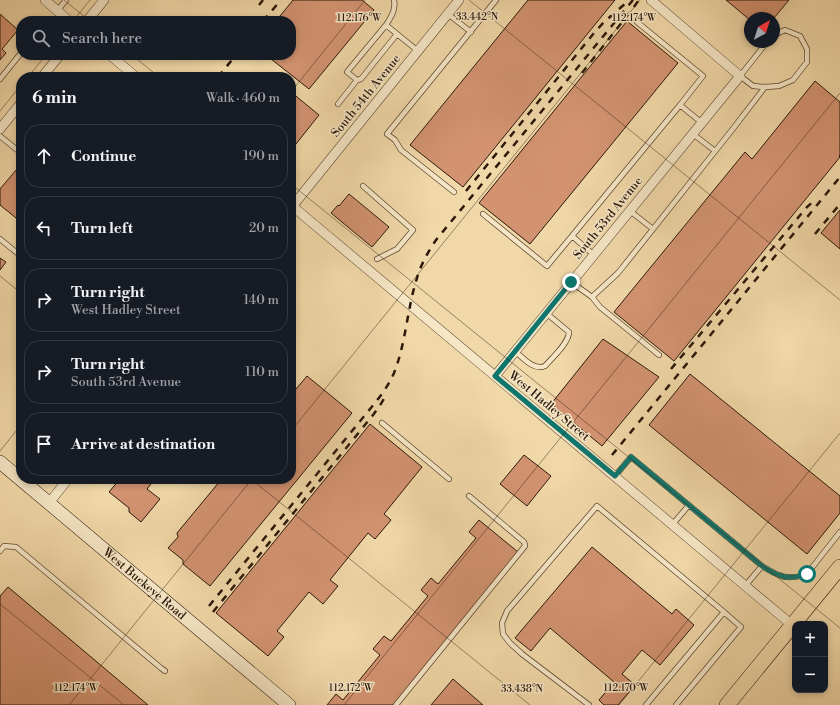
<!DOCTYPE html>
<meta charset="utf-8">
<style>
body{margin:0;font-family:"Libre Bodoni",serif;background:#20242c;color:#f1f3f6}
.controls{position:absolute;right:12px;bottom:12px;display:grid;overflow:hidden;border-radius:8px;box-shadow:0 2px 6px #0003}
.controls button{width:36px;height:36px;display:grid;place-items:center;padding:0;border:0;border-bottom:1px solid #363941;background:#171b24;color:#f1f3f6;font:20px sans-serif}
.compass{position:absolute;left:744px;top:12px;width:36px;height:36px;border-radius:50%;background:#171b24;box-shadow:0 2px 6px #0003;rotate:39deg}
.stop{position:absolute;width:12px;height:12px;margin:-9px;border:3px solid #0f766e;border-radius:50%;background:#fff}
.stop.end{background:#0f766e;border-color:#fff;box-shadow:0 1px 4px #0008}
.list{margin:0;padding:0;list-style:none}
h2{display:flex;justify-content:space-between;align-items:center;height:52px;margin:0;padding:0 16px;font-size:17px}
h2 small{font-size:13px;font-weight:400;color:#9ea1a6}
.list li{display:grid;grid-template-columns:26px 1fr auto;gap:12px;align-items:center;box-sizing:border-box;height:64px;margin:0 8px 8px;padding:0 8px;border:1px solid #363941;border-radius:16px}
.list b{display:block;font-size:15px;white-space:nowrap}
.list p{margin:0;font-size:13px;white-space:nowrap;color:#9ea1a6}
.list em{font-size:13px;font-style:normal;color:#9ea1a6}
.icon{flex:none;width:22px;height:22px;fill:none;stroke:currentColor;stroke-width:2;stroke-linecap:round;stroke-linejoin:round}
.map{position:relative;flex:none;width:840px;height:705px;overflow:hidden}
.search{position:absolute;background:#171b24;box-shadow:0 2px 6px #0003;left:16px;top:16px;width:280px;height:44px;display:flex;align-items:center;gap:10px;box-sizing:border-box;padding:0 14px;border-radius:16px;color:#9ea1a6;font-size:15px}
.panel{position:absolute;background:#171b24;box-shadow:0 2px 6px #0003;left:16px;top:72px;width:280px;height:412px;border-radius:16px}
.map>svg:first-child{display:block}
.building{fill:#d39371;stroke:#2b180b}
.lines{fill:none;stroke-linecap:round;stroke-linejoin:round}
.lane-casing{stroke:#5c4832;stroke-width:6}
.street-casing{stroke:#5c4832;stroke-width:10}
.secondary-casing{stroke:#2b180b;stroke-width:14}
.primary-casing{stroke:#2b180b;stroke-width:16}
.lane{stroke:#f6e6c6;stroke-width:4.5}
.street{stroke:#f6e6c6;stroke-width:9}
.secondary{stroke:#f6e6c6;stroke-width:13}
.primary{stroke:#f1d8a8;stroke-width:15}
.rail{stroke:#2b180b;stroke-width:2.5;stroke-dasharray:7 7;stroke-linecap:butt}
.route{stroke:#0f766e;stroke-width:5}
.ticks{fill:none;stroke:#2b180b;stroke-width:1;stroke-opacity:0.45}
.labels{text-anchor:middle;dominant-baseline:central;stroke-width:3;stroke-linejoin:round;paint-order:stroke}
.street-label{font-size:12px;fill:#2b180b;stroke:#f6e6c6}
.ticks-label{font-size:10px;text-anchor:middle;fill:#2b180b;stroke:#f6e6c6;stroke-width:3;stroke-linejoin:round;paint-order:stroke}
</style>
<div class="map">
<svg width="840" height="705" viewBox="0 0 840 705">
<rect width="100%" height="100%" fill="#f1d8a8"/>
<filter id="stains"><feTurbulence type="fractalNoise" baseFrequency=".005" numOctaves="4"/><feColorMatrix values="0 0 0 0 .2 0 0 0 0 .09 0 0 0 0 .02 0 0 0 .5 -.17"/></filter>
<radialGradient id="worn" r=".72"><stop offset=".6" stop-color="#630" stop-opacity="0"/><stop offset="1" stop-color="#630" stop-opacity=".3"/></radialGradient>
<path class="building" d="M293,0H362L374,10L309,89L266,55H291V21H276Z
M528,0H615L463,187L410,145Z
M726,0H789L774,18H750V20Z
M0,14L18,30L2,49L6,53L0,60Z
M627,21L678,63L530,244L479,203Z
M97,72L103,77H93Z
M815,81L840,102V155L839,156L840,157L674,361L614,312L745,152L752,159Z
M291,92L319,115L292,149L294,151L291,155Z
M17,169L21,172V222L0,205V189Z
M349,194L389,227L372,247L331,213L338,205L339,206Z
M840,210V249L821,233Z
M0,258L6,262L0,270Z
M603,339L659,377L602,446L551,404Z
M690,374L840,496V513L807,554L649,425Z
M307,376L352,413L210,586L183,564V560L168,548L178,537L177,533L220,481L225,480L226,479H291V395Z
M370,424L422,467L384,514L391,520L375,539L368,533L330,580L338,586L323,604L309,592L277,631L284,637L268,656L216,613Z
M524,455L551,476L527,506L500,484Z
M120,479H155L147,489L160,499L141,522L129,512V508L109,492Z
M479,520L518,552L393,705H327L336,694L343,700L380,655L373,649L384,636L391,641L428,596L421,590L431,578L438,584L476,538L469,532Z
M592,547L672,614L676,609L694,625L660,665L642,650L622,674L635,685L618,705H604L599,700L614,682L550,628L531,651L515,638Z
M8,587L148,705H0V596Z
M453,679L483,705H431Z"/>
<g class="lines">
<g class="lane-casing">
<path id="lane" d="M57,11L66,0
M448,14L471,32
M637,22L703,76L680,105
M386,25C391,17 396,10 394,0
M767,42L740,76L753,86L765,87L779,86L793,80L807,62V49L800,36L785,30L774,35
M48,55L55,61
M0,79L21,53
M357,80L361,79L397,34
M338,104L357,80L347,72L386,25L418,51
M693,134L715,151
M0,136L21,153
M363,186L413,230L397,249L377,259
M454,192L401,150L395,140L387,134L496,0
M630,211L653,229
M483,214L547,266L572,236
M0,239L21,256
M594,255L572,236L680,105L702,123
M571,282L592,297L618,273L732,130L765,87
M592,297L600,307L659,355
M515,351C523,358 534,371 545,366C552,358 569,343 569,332L546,313
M382,423L449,479
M615,476L631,457L762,566L745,586
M672,525L689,505
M0,551L4,546L16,547L161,668L165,671
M762,566C767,569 773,573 779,575C787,579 800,577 807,574L840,532
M396,705L525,546V545L524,542L469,496
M589,705L522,654L510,643L503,634L502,623L507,611L597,506L724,612L646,705
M676,705L741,627L724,612"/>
</g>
<g class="street-casing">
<path id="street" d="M45,0L69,21
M87,21L104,0
M110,55L136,77
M42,77L60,55
M0,129L21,103
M291,205L792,625
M291,208L459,0
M495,376L740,76L651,0
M49,503L68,479"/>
</g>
<g class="secondary-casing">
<g id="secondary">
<path id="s1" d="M0,462L289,705"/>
</g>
</g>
<g class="primary-casing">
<path id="primary" d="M727,705L840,567"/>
</g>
<use href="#lane" class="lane"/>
<use href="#street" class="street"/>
<use href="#secondary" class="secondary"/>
<use href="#primary" class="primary"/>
<path class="rail" d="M259,5L263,0
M263,21L281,0
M582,73L627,16L639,0
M218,77L236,55
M466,191L594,33L604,22L626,3
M815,234L840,204
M671,369L807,207L815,200
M612,455L840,177
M209,606L370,409C379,398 388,387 394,373C406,343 407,309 417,278C421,264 428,252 436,240L633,0
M213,612L373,415L379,407L385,397"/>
</g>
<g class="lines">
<path class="route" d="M571,282L495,376L615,476L631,457L762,566C767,569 773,573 779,575C787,579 800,577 807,574"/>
</g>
<path class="ticks" d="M64,0L90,21M469,0L840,300M73,21L90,0M132,55L159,77M28,77L46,55M291,92L365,0M0,111L21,85M291,184L840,628M0,276L21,293M291,431L640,0M0,451L21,425M251,479L530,705M0,604L124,705M69,705L252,479M344,705L840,93M619,705L840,433"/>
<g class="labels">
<g class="street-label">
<text transform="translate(366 96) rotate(-51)">South 54th Avenue</text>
<text transform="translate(608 218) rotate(-51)">South 53rd Avenue</text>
<text transform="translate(549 406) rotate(40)">West Hadley Street</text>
<text stroke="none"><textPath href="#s1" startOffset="189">West Buckeye Road</textPath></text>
</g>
</g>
<g class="ticks-label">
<text x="477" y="20">33.442°N</text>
<text x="359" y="21">112.176°W</text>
<text x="634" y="21">112.174°W</text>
<text x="76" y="691">112.174°W</text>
<text x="351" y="691">112.172°W</text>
<text x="626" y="691">112.170°W</text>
<text x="522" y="692">33.438°N</text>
</g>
<rect width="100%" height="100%" filter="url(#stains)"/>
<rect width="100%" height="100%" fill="url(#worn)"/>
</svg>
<div class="controls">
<button>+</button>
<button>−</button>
</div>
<svg class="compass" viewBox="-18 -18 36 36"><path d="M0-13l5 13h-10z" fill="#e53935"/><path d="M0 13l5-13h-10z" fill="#9ea1a6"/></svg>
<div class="stop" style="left:807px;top:574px"></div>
<div class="stop end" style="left:571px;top:282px"></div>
<div class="search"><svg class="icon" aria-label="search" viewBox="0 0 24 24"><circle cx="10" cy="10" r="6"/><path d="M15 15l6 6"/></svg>Search here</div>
<section class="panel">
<h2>6 min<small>Walk · 460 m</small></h2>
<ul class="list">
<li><svg class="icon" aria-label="ahead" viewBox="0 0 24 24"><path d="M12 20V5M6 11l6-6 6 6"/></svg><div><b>Continue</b></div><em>190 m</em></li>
<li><svg class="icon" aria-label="left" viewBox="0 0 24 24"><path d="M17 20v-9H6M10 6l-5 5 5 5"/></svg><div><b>Turn left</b></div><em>20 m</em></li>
<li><svg class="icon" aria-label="right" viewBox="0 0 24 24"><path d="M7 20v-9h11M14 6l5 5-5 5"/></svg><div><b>Turn right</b><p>West Hadley Street</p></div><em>140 m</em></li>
<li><svg class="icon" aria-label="right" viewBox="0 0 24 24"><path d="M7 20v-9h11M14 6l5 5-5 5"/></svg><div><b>Turn right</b><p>South 53rd Avenue</p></div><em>110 m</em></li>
<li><svg class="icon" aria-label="arrive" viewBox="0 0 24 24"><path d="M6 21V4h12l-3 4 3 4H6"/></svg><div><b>Arrive at destination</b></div></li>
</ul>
</section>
</div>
